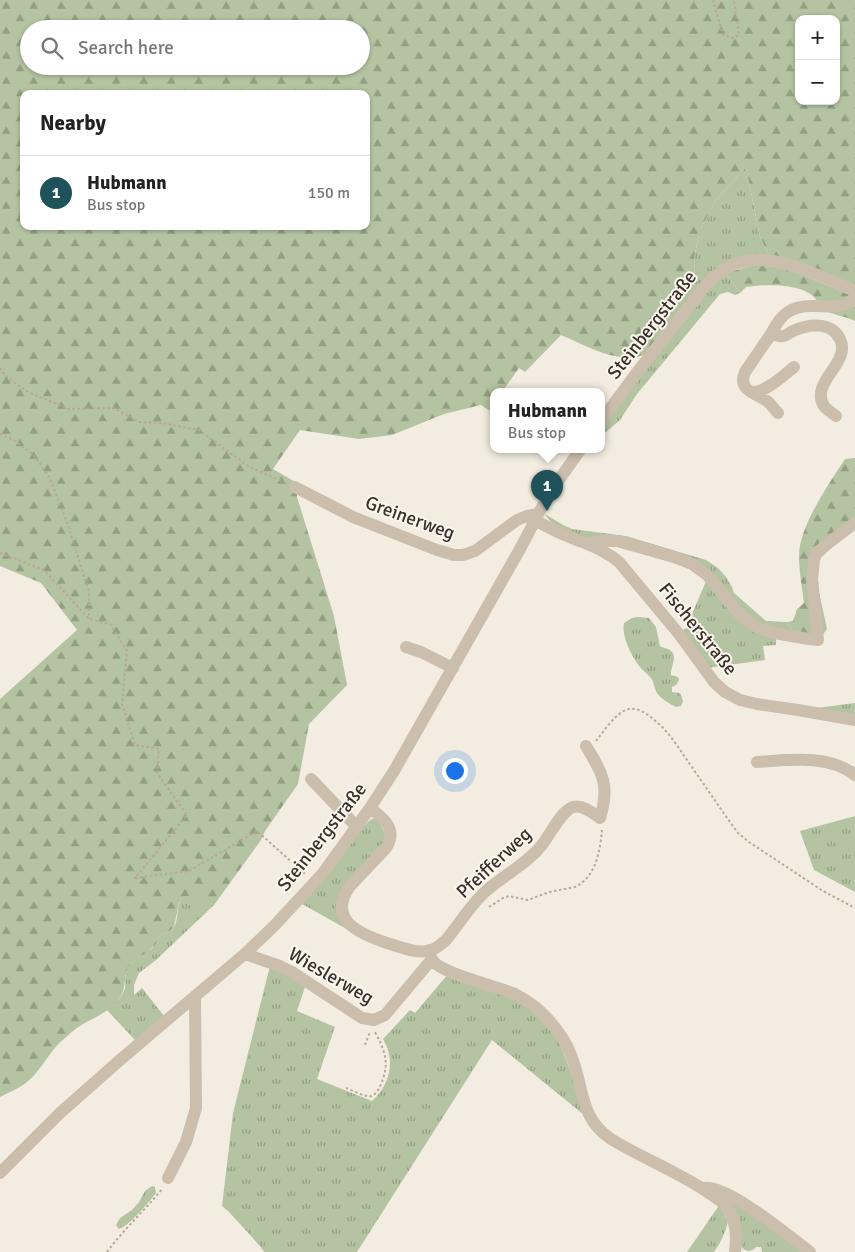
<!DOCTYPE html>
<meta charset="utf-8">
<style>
body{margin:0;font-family:Signika,sans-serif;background:#f6f6f6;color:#222}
.controls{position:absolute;right:15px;top:15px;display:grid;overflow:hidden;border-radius:10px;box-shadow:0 1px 4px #0004}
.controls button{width:45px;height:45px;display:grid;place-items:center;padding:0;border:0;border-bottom:1px solid #e0e0e0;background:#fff;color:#222;font:25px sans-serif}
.you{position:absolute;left:454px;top:770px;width:18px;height:18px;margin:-12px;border:4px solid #fff;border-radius:50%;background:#1a73e8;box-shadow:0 0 0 8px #1a73e833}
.badge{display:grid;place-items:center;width:32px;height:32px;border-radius:50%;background:#20525c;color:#fff;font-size:16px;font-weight:700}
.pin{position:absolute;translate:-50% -41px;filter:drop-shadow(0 1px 2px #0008)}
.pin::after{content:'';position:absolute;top:26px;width:18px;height:15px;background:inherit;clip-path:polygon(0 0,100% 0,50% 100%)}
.popup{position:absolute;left:490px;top:388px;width:115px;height:65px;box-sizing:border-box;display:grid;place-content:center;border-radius:10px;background:#fff;filter:drop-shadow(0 1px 4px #0005);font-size:16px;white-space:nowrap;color:#767676}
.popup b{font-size:19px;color:#222}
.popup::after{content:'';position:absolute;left:50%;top:100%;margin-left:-10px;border:10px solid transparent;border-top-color:#fff}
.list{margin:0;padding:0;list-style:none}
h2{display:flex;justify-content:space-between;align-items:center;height:65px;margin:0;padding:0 20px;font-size:21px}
h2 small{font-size:16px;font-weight:400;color:#767676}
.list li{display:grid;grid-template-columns:32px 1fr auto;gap:15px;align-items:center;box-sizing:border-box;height:75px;padding:0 20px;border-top:1px solid #e0e0e0}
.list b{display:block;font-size:19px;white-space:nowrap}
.list p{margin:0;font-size:16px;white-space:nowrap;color:#767676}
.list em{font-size:16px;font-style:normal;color:#767676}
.icon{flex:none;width:28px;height:28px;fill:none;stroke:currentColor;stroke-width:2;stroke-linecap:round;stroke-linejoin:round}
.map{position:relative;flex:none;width:855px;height:1252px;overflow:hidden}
.search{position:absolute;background:#fff;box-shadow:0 1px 4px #0004;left:20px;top:20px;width:350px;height:55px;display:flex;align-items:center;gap:12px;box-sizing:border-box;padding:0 18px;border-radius:28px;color:#767676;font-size:19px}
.panel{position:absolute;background:#fff;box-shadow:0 1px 4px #0004;left:20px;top:90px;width:350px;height:140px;border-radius:10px}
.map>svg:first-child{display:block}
.grass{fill:url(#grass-tufts)}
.forest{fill:url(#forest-firs);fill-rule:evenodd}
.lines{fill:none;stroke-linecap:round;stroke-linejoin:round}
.path{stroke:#b8a897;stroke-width:2;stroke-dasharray:2.5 2.5;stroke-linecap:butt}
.minor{stroke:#ccbead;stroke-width:12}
.labels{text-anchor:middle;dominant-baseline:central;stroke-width:4;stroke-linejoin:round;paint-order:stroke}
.street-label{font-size:19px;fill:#3a312b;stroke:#fbf6ee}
</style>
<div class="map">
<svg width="855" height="1252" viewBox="0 0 855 1252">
<defs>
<pattern id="grass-tufts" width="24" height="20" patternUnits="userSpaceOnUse" patternTransform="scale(1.25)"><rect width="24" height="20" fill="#b4c3a1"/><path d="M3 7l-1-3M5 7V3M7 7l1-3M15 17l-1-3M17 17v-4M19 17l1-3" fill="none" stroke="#939f83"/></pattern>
<pattern id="forest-firs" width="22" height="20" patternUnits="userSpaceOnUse" patternTransform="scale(1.25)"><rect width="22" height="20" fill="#b4c3a1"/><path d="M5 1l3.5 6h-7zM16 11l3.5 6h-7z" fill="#939f83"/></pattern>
</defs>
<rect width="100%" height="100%" fill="#f3ede1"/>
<path class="grass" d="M746,167L760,237L769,255H753L695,290L694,258L700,230L716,200Z
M726,274L740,293L735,295L728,292L720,294L637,394L620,420L601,436V430L639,378L710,288Z
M545,514L563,525L572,529L626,536L706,560L718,568L726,577L732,587L734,593L766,621L787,622L795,634L752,621L709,573L582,537L554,526L546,516Z
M707,579L718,591L776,636V645L763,646L765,660L707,668L681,632L686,628Z
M638,617L649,618L656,627L660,646C663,648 668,648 671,651C678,657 670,668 671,675L678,677L679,680L676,685L672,687V692L680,693L683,701L681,706L676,707C670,704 661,699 657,693C654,688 654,682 651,678C648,674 643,671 640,667C632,657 621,636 624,623L632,618Z
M855,703V717L809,709Z
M855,816V892L814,870L800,831Z
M371,819H378L387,838L343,890L352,932L302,904L364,826Z
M191,896L202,898L214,905L156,960L139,973L134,985V995L142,988L164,1016L135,1040L107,1010C114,1005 122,997 125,988C126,982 124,974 128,968C133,959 144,953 153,948C155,943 157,937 162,934C166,932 170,932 173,929C179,921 176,906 182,897Z
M270,966L306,984L297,1011L335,1027L317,1079L372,1101C385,1090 393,1071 389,1054C388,1048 385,1043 383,1039L410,1010L415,1013L449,973L514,996L555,1031L589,1119L492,1040L357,1252H264L260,1246L230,1213L222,1206L233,1113Z
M152,1186L155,1187L156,1193C149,1202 129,1226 119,1229L116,1225L120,1218L132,1210L139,1202L145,1191Z
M723,1194L806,1252H762L761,1247H756C752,1252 747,1252 742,1248Z
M720,1204L728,1222C725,1233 721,1242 714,1252H687Z"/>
<path class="forest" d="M0,0H855V285L769,255L760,237L746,167L716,200L700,230L694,258L695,290L644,355C639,356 633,358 628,358C605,357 582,344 561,335L525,372L519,368L502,392H493V406L490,411L481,405L444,414L392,435L359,439L300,430L273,469L297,483V497L334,616L347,685L309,724L298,784L265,831L261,840L214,905C202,898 196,896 182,897L179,903L174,927L170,931L162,934L157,939C156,952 135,955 128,968C123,977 127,987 120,997C110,1013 91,1018 77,1028C69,1034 60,1042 54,1049C46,1059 37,1074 27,1082C20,1088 9,1092 0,1097V699L77,630L41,583L0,566ZM799,19H836V101H799ZM29,29H361V66H29ZM24,94H366V226H24Z
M754,265L777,267L800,274L855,297V321C844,316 833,315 822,309C817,306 818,301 814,297C801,283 763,284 746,287L740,293L726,274L733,271Z
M855,458V523L816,554L819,592L827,629L821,637L795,634L787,622L793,621L797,609L804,603C802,587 799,571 799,556C799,526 829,484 845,459Z"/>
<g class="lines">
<path class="path" d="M713,0L723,35L733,38L739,35L734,0
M0,368L4,374L12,381L30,393L69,409L114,408L139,422L162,423L199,430L248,466L284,482
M0,434L13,440L33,454L50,478L69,528L89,592V619
M0,553L44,570L89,619L110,624L127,651L122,704L135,745L159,749L157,773L187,815L135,878L189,871L257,831L305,874
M596,741C603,732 617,711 629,709C640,707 651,717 659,724C671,735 680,750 689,763C706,787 721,810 738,833L749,842L823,891L855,908
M489,907L503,898L509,896L528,900L549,892L575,887C596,877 600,851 602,830
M365,1045L370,1032
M346,1088C352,1090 366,1098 372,1096C376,1094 380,1088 381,1084C390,1063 385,1051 375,1032
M107,1252C124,1229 145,1210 163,1188"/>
<path class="minor" d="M771,334C776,325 780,317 788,312C794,308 804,306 811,306C825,305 846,311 855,297
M751,392C765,393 783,376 794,367
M778,413C774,409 771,404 767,401C755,393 737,390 745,372L771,334C775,335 779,337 783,336C786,336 789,333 793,331C809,324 831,321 840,339C852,363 809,382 824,406C827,410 832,413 836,416
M601,421L635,375L706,285C715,275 725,267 738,263C775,251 821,277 855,291
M295,487L353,517L437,550L454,555H463L475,551L517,520L527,516L538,514
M535,520C546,526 558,533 570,537C588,545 604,549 619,562L679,634L714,682L725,692L740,700L757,704L798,710L855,720
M585,543L608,541H618L671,556L692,564L707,575L742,617L758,628L774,633L809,639L818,640L812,580L814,560L816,554L827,544L855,523
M406,647L421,652L453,668
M757,762C789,760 828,754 855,775
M311,779L357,827
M370,808C384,819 398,829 386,848L350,886C326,920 360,934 387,943C400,947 415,953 428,951C435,950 440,945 445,941C459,925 470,905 486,891C504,875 527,864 542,845C550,835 561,811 573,807C582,804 593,813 600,818C610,785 603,774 586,746
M429,950C430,954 431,958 433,961C443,974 497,986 515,994C525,999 535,1006 543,1014C555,1026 565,1039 571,1055C584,1086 579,1118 611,1139C642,1158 676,1171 706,1191C713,1196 722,1201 727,1207C736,1219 737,1238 735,1252
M245,954L280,966L292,972L362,1018L374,1020L385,1015L432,959
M0,1173L60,1113L120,1060L247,952L275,925L323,873L370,808L394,771L520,549L541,509L554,487L580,450
M168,1178L186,1142L196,1108L195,997
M704,1188C727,1184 790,1237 810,1252"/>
</g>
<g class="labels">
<g class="street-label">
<text transform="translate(652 325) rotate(-52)">Steinbergstraße</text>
<text transform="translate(410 518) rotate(20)">Greinerweg</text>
<text transform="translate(698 629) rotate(51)">Fischerstraße</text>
<text transform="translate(322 837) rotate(-52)">Steinbergstraße</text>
<text transform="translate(494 863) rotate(-43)">Pfeifferweg</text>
<text transform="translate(331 976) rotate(30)">Wieslerweg</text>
</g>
</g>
</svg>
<div class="controls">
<button>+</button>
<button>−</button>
</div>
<div class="you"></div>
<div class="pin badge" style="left:547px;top:511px">1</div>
<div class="popup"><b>Hubmann</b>Bus stop</div>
<div class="search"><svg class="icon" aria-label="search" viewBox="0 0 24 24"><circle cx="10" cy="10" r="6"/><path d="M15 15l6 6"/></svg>Search here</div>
<section class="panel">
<h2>Nearby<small></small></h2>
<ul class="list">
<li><span class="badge">1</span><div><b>Hubmann</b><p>Bus stop</p></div><em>150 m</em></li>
</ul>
</section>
</div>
